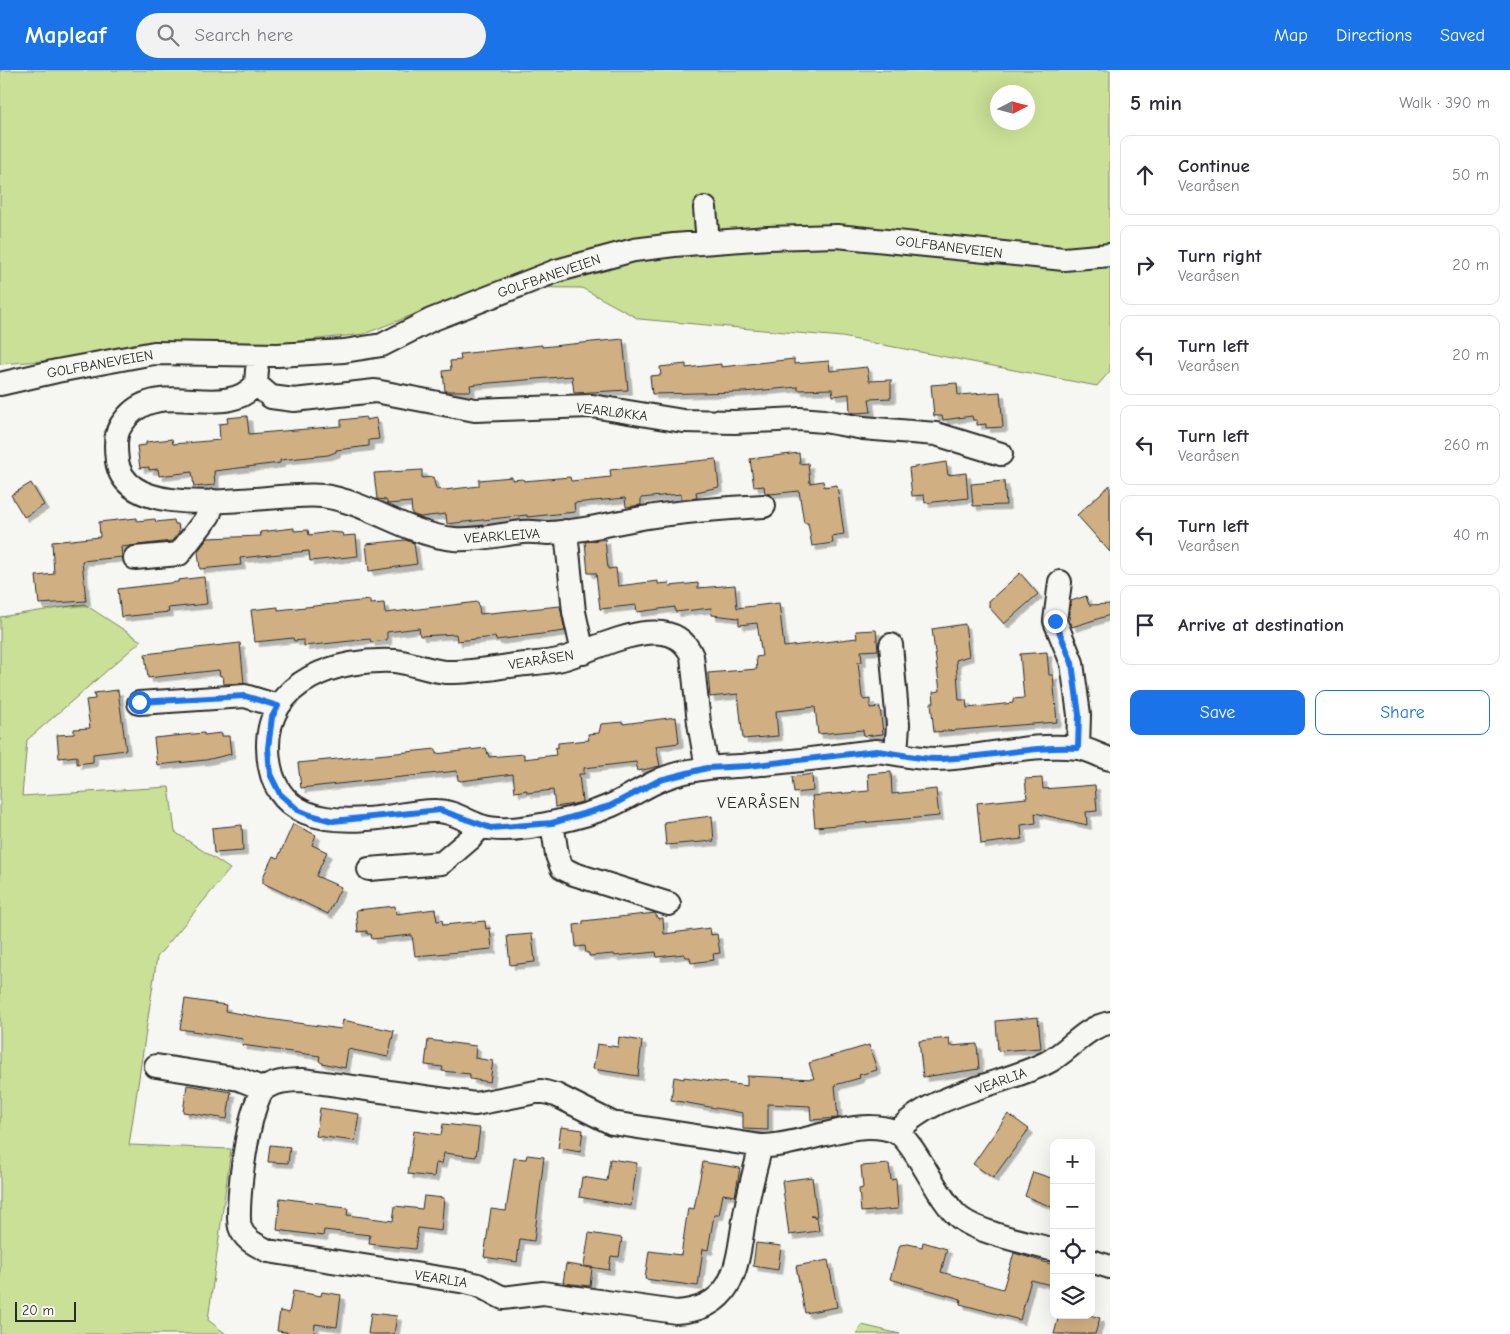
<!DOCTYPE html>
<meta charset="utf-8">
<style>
body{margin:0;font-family:"Comic Neue",sans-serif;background:#f2f2f3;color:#2b2b33}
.controls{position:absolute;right:15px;bottom:15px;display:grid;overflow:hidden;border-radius:10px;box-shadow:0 5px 20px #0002}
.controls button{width:45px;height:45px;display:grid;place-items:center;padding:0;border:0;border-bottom:1px solid #e1e1e2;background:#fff;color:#2b2b33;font:25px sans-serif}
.compass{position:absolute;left:990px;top:15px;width:45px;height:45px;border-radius:50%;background:#fff;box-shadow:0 5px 20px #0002;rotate:84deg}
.scale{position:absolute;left:15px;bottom:12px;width:61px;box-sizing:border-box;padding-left:5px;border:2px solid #2b2b2b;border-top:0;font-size:14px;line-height:18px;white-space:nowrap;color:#2b2b2b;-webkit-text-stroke:4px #f6f6f2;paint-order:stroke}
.stop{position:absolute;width:15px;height:15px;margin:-11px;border:4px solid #1a73e8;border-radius:50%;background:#fff}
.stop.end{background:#1a73e8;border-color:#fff;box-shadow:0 1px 5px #0008}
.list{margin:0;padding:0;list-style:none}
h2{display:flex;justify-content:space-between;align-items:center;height:65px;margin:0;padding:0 20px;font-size:21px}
h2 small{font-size:16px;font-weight:400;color:#7c7c81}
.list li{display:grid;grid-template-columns:32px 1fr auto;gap:15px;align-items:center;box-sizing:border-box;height:80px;margin:0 10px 10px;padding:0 10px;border:1px solid #e1e1e2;border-radius:10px}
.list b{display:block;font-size:19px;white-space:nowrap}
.list p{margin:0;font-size:16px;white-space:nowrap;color:#7c7c81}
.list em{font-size:16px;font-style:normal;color:#7c7c81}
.actions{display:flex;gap:10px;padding:15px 20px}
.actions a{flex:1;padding:11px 0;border:1px solid #1a73e8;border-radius:10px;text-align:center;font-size:18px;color:#1a73e8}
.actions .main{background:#1a73e8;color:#fff}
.icon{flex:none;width:28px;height:28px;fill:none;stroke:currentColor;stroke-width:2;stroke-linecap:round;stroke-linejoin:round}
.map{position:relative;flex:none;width:1110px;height:1264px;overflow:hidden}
header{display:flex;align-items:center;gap:30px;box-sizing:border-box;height:70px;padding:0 25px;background:#1a73e8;color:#fff}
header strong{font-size:24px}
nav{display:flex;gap:28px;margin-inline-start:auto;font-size:18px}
.search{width:350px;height:45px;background:#f2f2f3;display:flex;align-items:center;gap:12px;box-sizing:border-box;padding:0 18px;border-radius:28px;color:#7c7c81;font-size:19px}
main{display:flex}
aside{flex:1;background:#fff}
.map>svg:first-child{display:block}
.green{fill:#cae096;stroke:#7a8660;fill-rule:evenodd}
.building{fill:#d0b083;stroke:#2b2b2b;filter:url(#shadow)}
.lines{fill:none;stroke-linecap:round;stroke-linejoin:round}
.minor-casing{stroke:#2b2b2b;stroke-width:26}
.minor{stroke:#f6f6f2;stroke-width:22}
.route{stroke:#1a73e8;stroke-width:6}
.labels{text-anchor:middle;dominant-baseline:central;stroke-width:4.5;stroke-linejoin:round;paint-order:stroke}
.street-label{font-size:14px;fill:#2b2b2b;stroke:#f6f6f2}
.quarter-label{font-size:16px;letter-spacing:1px;fill:#2b2b2b;stroke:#f6f6f2}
</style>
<header>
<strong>Mapleaf</strong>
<div class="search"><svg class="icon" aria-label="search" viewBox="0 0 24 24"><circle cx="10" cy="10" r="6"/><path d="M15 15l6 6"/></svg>Search here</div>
<nav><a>Map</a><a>Directions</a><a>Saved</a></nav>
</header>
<main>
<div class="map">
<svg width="1110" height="1264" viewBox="0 0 1110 1264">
<defs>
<filter id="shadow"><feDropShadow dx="4.5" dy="4.5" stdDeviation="0" flood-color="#0004"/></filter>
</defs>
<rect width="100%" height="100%" fill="#f6f6f2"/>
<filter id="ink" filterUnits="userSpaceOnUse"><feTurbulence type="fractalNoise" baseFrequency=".02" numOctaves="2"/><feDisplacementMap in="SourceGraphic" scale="10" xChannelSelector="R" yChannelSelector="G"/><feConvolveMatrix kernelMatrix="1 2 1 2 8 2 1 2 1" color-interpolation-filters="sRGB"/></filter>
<g filter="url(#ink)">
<path class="green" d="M0,0H1110V301L1097,316L842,267L639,249L582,218L484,217L364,264L254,276L0,294ZM998,22H1028V52H998Z
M84,534L141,571L27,670L22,726L169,717L175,762L230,799L157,887L129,1075L231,1079L208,1250L226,1264H0V547Z
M862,1255L900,1264H857Z"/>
<path class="building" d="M623,269L628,320L574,323L572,306L478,314L470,315L471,321H445L443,301L451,300L450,291L461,290L460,284L542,275V277Z
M794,289V294L829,291L830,301L867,297L869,311L891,310V328L869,329L871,342L854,343L850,342L849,324L833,326L832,319L798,320V317L743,322L652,324L650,306L661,305L660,297L686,294V298L721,294V297Z
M957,313L958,325L1000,322L1003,357L986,358V354L977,355V350H973L972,346L943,350L942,346H934L931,315Z
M247,346L249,364L341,356V350L366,347V350L376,348L379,369L369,370V376L336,380V382L328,385L280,390V393L214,401L215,415L194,417L192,402L159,406L158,399L149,400V397L140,398L137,376L146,375V372L172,369L173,374L220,370L219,354L228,353L227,348Z
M799,383L800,394L808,393L810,413L823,411L824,417L837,415L844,464L832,466L833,473L812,476L808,453H804L799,421L770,424L765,423L764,416L754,417L750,389Z
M716,389L719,417L696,422L697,428L681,429V424L641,428V435L626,437L625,428L574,433L575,442L527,447V445L447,454L446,444L420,447L412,444L411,432L388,434L386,430L377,429L374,403L422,400V408L433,407L436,419L445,420L479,416V410L512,407V410L523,409L524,411L570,407L571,411L611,407L610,400Z
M946,392L948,405L966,403L968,428L925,433L924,425L912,426L909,398Z
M1004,411L1006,435L973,436L971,414Z
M31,413L44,435L24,447L11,425Z
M1110,415V482L1077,445Z
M137,448V451L155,449L156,452L174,450L175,454H178L179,462L172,471L121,477L122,487L82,491L86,531L39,534L36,506L54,504L52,472L100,467L99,452Z
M294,458V461L308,460L309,465L330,462L342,463L343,466L356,465L358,486L310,491L309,481L240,488L241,495L200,499L198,481L208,468L261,466L260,462Z
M605,469L608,499L616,498L618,516L658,511V514L669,513L670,516L698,513V518L735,515L737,538L779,533L784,577L857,568L856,561L876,560L878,580L861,581L862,592H858L862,627L864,630L870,629V638L880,637L883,664L864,666L863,660L818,664L815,637L776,641L778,666L743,669L738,624L710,627L708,603L757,599L756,587L762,586L757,553L739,555V548L712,545L711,538L675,542V537L637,542L636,535L600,539L596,503H588L585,472Z
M405,470L414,473L417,494L369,501L366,474Z
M1020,503L1038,524L1004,554L989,537V531Z
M204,507L207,534L168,538L169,542L121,547L118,519L178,512V510Z
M1086,526L1089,535L1110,534V545L1072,557L1069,546L1071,531Z
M370,530V534L384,533L385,543L478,532L480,544L560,536L565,561L496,570L495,567L457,571L456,564L420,566L419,558L387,562V570L371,572L370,569L304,576V570L294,571L293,568L255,572L251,540L278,537V540Z
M965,554L969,586L956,590L959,630H966L967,638L1013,633V629L1024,628L1020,584L1047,582L1049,605H1053L1057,652L934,662L931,633H934L933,622L940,621L932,559Z
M240,573L244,613L224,614L223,606H220L219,600L148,608L145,584Z
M118,620L126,680L93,684V692L77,694V686L59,688L57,665L74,664V659L90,658L86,630L95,629L94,623Z
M676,647L679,673L656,676L660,696L638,701L636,692L584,698V704H579L582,732L574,734L555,737L553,720L527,723V720L515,722L513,704L461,711L458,710L457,701L301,718L298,693L436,679V684L486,678L489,687L524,684V689L556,685L555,678L558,677V673L589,670L588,664L599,663L601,654L623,652V654Z
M204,663V665L222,663V666H229L231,684L206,690L157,695L154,668Z
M891,702L892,724L936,719L939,746L815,757L812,726L869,721L868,704Z
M812,704L813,721L794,723L792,707Z
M1042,708L1043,719L1095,715L1097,741L1086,742L1087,755L1035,743L1036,753L1021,755L1022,769L981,774L977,733L1027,728L1025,709Z
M712,746L714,771L666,775L664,752Z
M293,754L316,765L312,775L327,782L316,806L341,817L328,844L263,813V807L273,786L278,788Z
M242,755L243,781L214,783L212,758Z
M395,836L396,844L435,839L437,851L442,850L443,855L485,851L486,859L490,858L492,879L415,886L412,865L372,869L371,864H367V861L358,862L356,840Z
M655,843L658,849L663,848L664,864L710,858L711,865L717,864L720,883L713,884L714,890L691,893L690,887H685L684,884L657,887L656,882L615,886L614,884L589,886V883H586L585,876L576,877L574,855L583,854V851Z
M532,864L535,892L510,895L507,866Z
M185,929L226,935L225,941L268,949L341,959L343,950L394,961L388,987L348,979L345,998L322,993L319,991L320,986L242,975L243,969L180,959Z
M1038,947L1041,978L998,981L996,951Z
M619,967L642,971L638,1006L593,999L597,974L618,977Z
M949,968L950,976L977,974L979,999L923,1007L919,971Z
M428,970L476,976L475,988L493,991L490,1012L470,1009V1004L442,1001L443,997L425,995Z
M869,975L877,1000L859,1005L860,1008L835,1015L838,1048L811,1050L810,1036L768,1034V1060L743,1059V1043L671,1030L674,1007L684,1009V1007L747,1016V1006L814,1009L809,993Z
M187,1015L231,1022L227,1049L183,1042Z
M320,1038L359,1044L355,1071L316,1066Z
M1008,1044L1029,1059L993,1108L973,1094Z
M443,1054L480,1058L476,1087L444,1083L442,1094L436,1093L434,1107L408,1104L414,1061L441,1065Z
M561,1057L583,1060L580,1082L558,1078Z
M270,1075L290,1077L288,1093L268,1092Z
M527,1085L544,1087L534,1171L520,1169L517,1192L484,1187L491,1139L506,1141L514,1088L526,1089Z
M610,1089L637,1093L631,1136L579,1127L582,1107L607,1111Z
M703,1092L740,1098L735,1126L723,1124L719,1145H714L708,1180L703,1179L698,1216L645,1209L649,1181L681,1185L688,1138L694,1139Z
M889,1094L891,1110L896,1109L898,1139L861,1142L859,1119L863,1118L861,1096Z
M1033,1102L1054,1109V1138L1025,1126Z
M812,1107L817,1146H810L817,1148L819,1161L789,1165L782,1111Z
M424,1126L444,1128L441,1161L418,1158L415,1179L369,1174L370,1165L324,1160L323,1166L277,1160L280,1128L327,1134V1136L348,1138L347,1145L393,1151L395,1136L422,1139Z
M589,1163L622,1168L619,1187L611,1186L609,1200L584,1196Z
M923,1172L947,1179L941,1202L1003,1219L1014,1183L1054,1195V1216L1031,1210L1020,1250L960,1234L961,1229L890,1209L900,1175L908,1174L922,1177Z
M756,1173L781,1176L778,1200L753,1196Z
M828,1190L837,1237L805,1243L796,1196Z
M566,1194L592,1198L590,1216L563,1213Z
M293,1221L321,1226L322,1222L341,1225L337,1257L315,1254L314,1264H287V1262L277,1261L280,1241L289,1243Z
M371,1243L397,1246L394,1264H368Z
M1059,1245H1090L1100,1248L1095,1264H1054Z"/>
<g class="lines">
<g class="minor-casing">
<path id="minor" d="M705,138L708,172
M257,300L256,314L271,327L294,330L375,321L475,340L592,336L683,351L735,352L799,349L824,351L863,358L936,364L1001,384
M0,314L57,301L154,283L278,285L344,281L382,275L431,250L556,201L634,180L674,175L768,168L837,166L1064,189L1110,185
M256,314C224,352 162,308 128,346C123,352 118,358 117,365C115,373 116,382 117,391C127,459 275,420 323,426C368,432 408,465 454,469C477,471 501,464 523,462C532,461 541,463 549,463C582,462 616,452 648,447C686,441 725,438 764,436
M566,461L574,542L583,583
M135,488L179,484L209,445L214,431
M1060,512L1055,551L1072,593L1079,645L1078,678
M891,575L898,655L896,683
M139,633L245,626L278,636
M707,698L699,653L692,586C671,536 597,580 562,589C547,593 531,593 516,595C493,598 469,603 446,602C429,601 413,593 395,591C339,588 267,610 268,677C269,750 327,755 386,747C402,745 420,740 437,741C453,741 466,751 481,756C502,763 534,757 556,752C575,748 594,743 612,735C628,728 642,718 658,711C672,704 693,700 708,698C722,696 736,697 749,695C792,692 834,686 876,681C897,683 916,689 937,689C984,688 1030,672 1078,678C1089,679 1099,686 1110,689
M552,753L557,785L562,798L574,804L669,834
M369,799L442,793L470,769L481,756
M156,996L239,1009L264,1019
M897,1063C927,1024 1002,1015 1046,993C1069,982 1084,957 1110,953
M761,1076C755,1099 749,1121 745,1144C737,1193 737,1239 676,1242L543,1223L503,1228L478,1215L466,1212L268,1181C257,1175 244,1170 240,1157C235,1137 249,1029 265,1018C276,1011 290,1010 302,1010L475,1034L541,1021L556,1025L612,1053L761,1076C801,1077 858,1045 896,1062C915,1071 938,1131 960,1148C979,1163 1029,1173 1054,1180
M1091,1191L1110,1197"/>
</g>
<use href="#minor" class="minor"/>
</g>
</g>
<g class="lines" filter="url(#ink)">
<path class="route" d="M139,632L245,626L278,636L272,647L268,678L270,704L280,724L298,740L310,745L333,751L440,740L491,758L552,753L610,736L660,710L707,698L748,696L876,681C897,683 916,689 937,689C984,688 1030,676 1078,678L1079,645L1072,593L1055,551"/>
</g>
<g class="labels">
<g class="street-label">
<text transform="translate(949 177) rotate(7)">GOLFBANEVEIEN</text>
<text transform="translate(549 206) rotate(-19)">GOLFBANEVEIEN</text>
<text transform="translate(100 294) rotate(-10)">GOLFBANEVEIEN</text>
<text transform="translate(612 342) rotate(7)">VEARLØKKA</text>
<text transform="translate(502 466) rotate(-4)">VEARKLEIVA</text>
<text transform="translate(541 590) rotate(-9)">VEARÅSEN</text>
<text transform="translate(1001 1011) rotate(-20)">VEARLIA</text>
<text transform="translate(441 1209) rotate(9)">VEARLIA</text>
</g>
<g class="quarter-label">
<text x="759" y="733">VEARÅSEN</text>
</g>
</g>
</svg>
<div class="controls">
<button>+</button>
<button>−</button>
<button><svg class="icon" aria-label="locate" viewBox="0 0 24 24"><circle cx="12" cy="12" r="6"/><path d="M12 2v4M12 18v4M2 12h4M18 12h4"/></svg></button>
<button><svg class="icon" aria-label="layers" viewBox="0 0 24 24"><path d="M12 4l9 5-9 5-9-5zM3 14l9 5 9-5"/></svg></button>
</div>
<svg class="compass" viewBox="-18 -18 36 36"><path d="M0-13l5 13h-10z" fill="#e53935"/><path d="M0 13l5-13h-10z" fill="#7c7c81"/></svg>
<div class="scale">20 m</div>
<div class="stop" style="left:139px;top:632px"></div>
<div class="stop end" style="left:1055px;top:551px"></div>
</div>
<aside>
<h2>5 min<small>Walk · 390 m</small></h2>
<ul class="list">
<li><svg class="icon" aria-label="ahead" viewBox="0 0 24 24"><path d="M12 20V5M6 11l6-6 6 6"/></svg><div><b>Continue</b><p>Vearåsen</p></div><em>50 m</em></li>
<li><svg class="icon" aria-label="right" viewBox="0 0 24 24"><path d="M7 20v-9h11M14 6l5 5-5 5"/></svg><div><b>Turn right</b><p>Vearåsen</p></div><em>20 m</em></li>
<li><svg class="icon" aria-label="left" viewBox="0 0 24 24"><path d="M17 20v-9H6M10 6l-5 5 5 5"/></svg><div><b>Turn left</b><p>Vearåsen</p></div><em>20 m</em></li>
<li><svg class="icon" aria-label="left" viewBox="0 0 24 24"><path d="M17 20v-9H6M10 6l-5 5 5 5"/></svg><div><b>Turn left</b><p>Vearåsen</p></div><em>260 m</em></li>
<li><svg class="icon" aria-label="left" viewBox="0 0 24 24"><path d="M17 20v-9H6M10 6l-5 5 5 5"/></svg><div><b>Turn left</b><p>Vearåsen</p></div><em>40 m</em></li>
<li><svg class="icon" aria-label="arrive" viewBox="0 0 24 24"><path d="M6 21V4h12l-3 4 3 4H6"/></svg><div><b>Arrive at destination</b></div></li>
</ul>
<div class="actions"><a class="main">Save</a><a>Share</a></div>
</aside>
</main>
